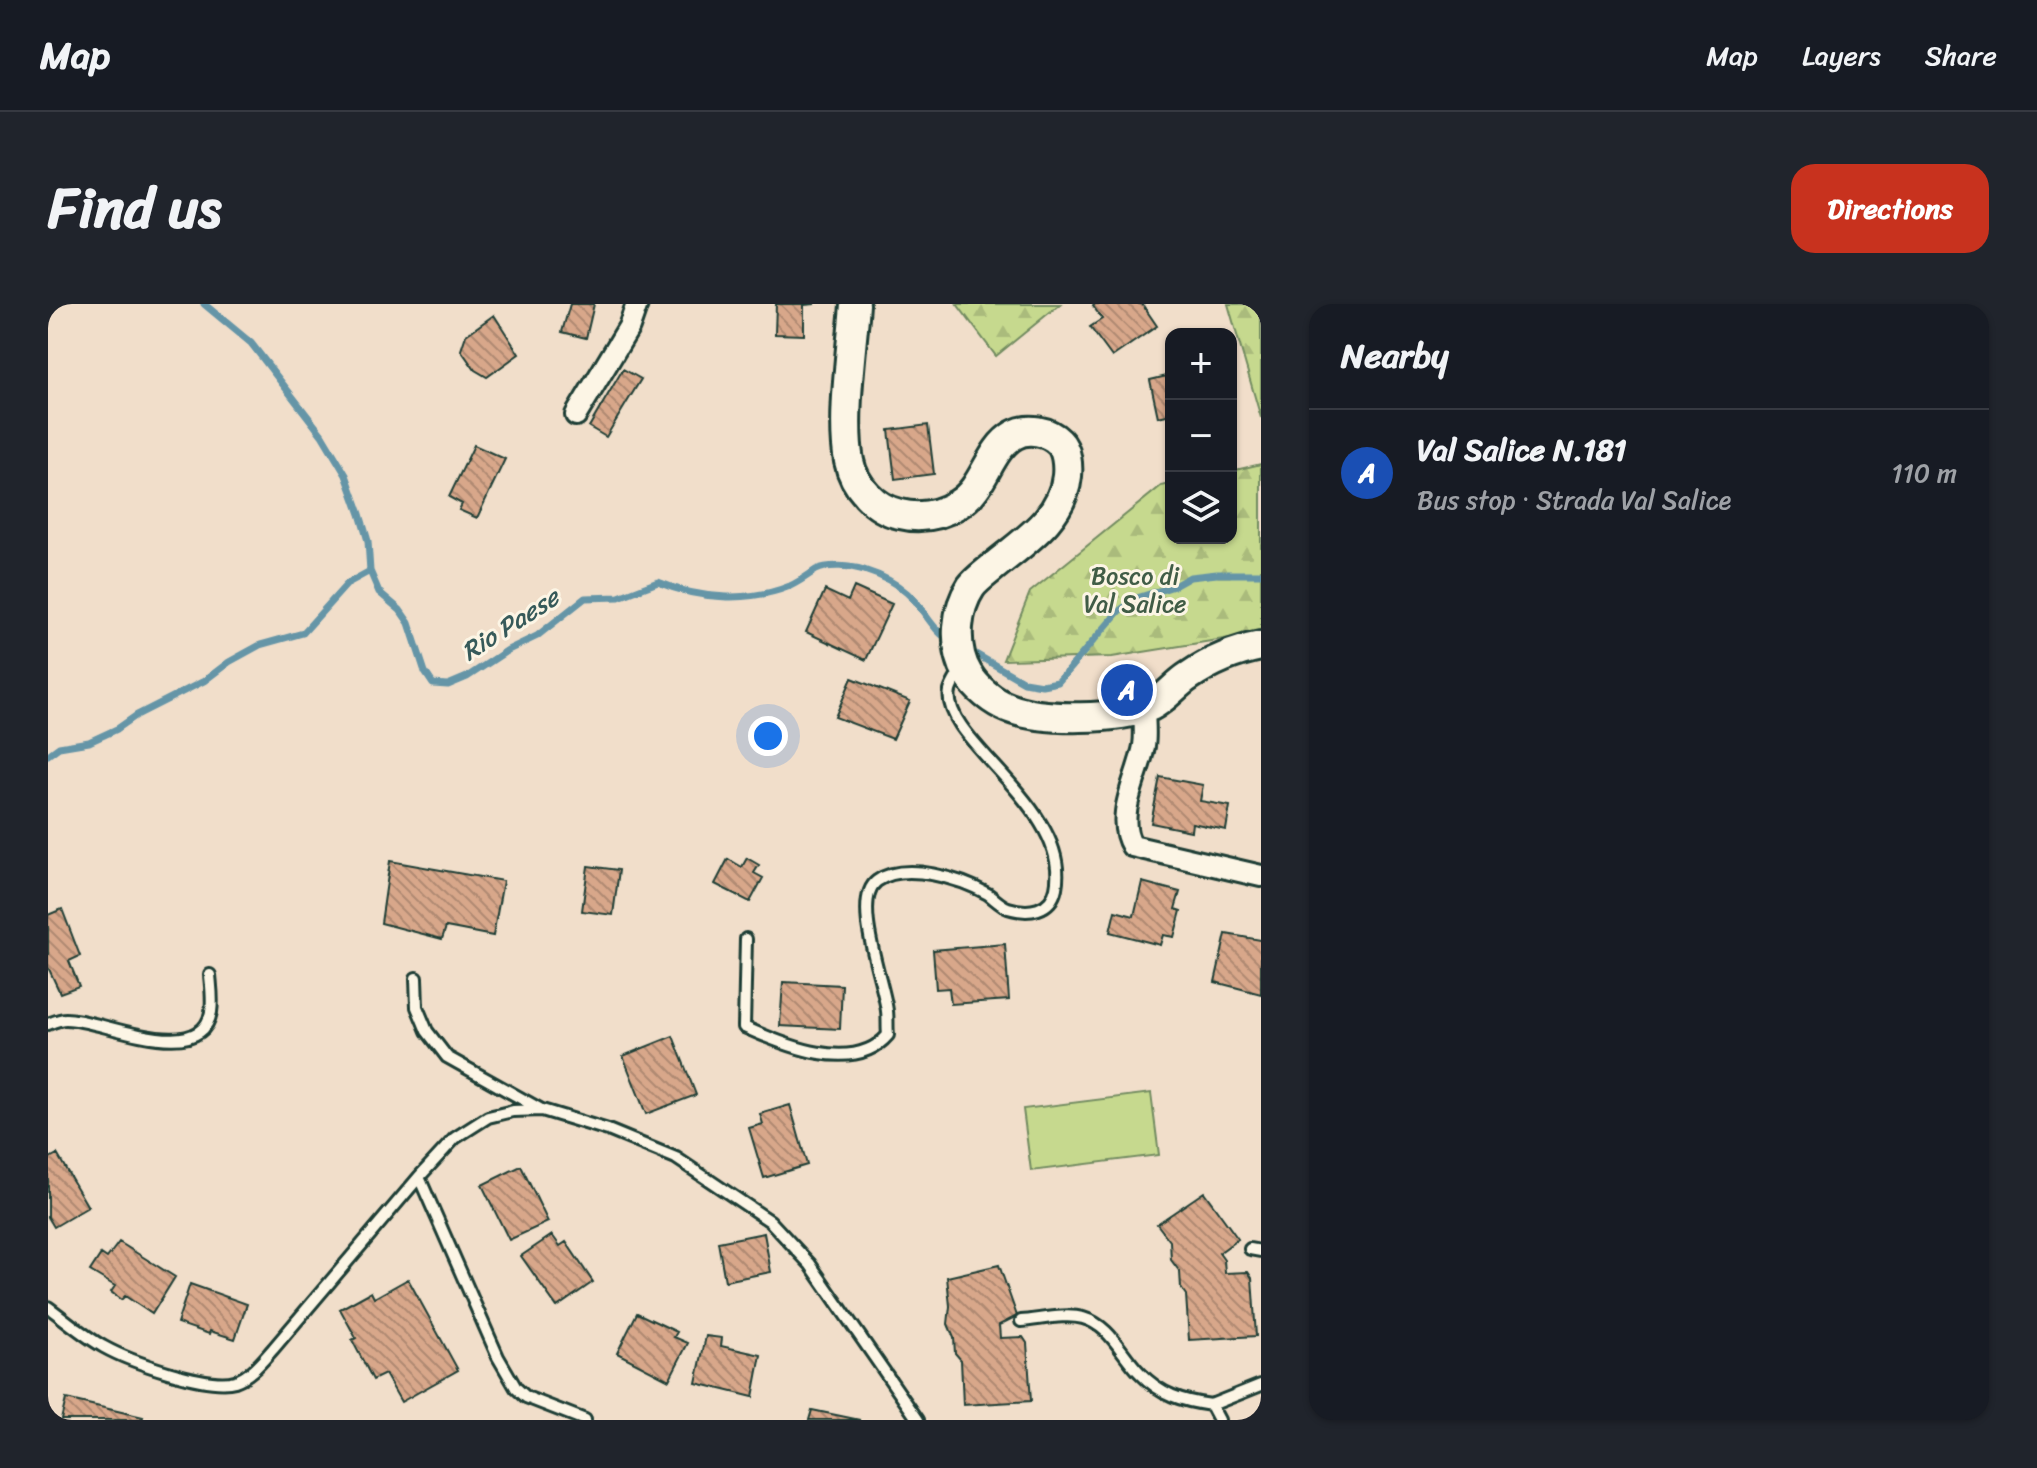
<!DOCTYPE html>
<meta charset="utf-8">
<style>
body{margin:0;font-family:Sriracha,sans-serif;background:#20242c;color:#f1f3f6}
.controls{position:absolute;right:24px;top:24px;display:grid;overflow:hidden;border-radius:16px;box-shadow:0 2px 6px #0004}
.controls button{width:72px;height:72px;display:grid;place-items:center;padding:0;border:0;border-bottom:2px solid #363941;background:#171b24;color:#f1f3f6;font:40px sans-serif}
.you{position:absolute;left:720px;top:432px;width:28px;height:28px;margin:-20px;border:6px solid #fff;border-radius:50%;background:#1a73e8;box-shadow:0 0 0 12px #1a73e833}
.badge{display:grid;place-items:center;width:52px;height:52px;border-radius:50%;background:#c8321e;color:#fff;font-size:26px;font-weight:700}
.pin{position:absolute;translate:-50% -50%;border:4px solid #fff;box-shadow:0 2px 8px #0006}
.list{margin:0;padding:0;list-style:none}
h2{display:flex;justify-content:space-between;align-items:center;height:104px;margin:0;padding:0 32px;font-size:34px}
h2 small{font-size:26px;font-weight:400;color:#9ea1a6}
.list li{display:grid;grid-template-columns:52px 1fr auto;gap:24px;align-items:center;box-sizing:border-box;height:128px;padding:0 32px;border-top:2px solid #363941}
.list b{display:block;font-size:30px;white-space:nowrap}
.list p{margin:0;font-size:26px;white-space:nowrap;color:#9ea1a6}
.list em{font-size:26px;font-style:normal;color:#9ea1a6}
.icon{flex:none;width:44px;height:44px;fill:none;stroke:currentColor;stroke-width:2;stroke-linecap:round;stroke-linejoin:round}
.map{position:relative;flex:none;width:1213px;height:1116px;overflow:hidden;border-radius:24px}
header{display:flex;align-items:center;gap:48px;box-sizing:border-box;height:112px;padding:0 40px;background:#171b24;border-bottom:2px solid #363941}
header strong{font-size:38px}
nav{display:flex;gap:44px;margin-inline-start:auto;font-size:28px}
.intro{display:flex;align-items:center;justify-content:space-between;box-sizing:border-box;height:192px;padding:0 48px}
h1{margin:0;font-size:56px}
.button{padding:20px 36px;border-radius:24px;background:#c8321e;color:#fff;font-size:28px;font-weight:700}
main{display:flex;gap:48px;padding:0 48px}
aside{flex:1;background:#171b24;border-radius:24px;box-shadow:0 2px 6px #0004}
.map>svg:first-child{display:block}
.green{fill:#c6d98e;stroke:#728b61;stroke-width:2}
.forest{fill:url(#forest-firs);stroke:#728b61;stroke-width:2}
.lines{fill:none;stroke-linecap:round;stroke-linejoin:round}
.stream{stroke:#6595a7;stroke-width:7}
.building{fill:url(#building-back-hatch);stroke:#1f3d34;stroke-width:2}
.lane-casing{stroke:#1f3d34;stroke-width:16}
.street-casing{stroke:#1f3d34;stroke-width:26}
.secondary-casing{stroke:#1f3d34;stroke-width:34}
.lane{stroke:#fcf5e5;stroke-width:10}
.street{stroke:#fcf5e5;stroke-width:20}
.secondary{stroke:#fcf5e5;stroke-width:28}
.labels{text-anchor:middle;dominant-baseline:central;stroke-width:6;stroke-linejoin:round;paint-order:stroke}
.park-label{font-size:24px;fill:#405c46;stroke:#fcf5e5}
.water-label{font-size:26px;font-style:italic;fill:#365a5a;stroke:#fcf5e5}
</style>
<header>
<strong>Map</strong>
<nav><a>Map</a><a>Layers</a><a>Share</a></nav>
</header>
<div class="intro"><h1>Find us</h1><a class="button">Directions</a></div>
<main>
<div class="map">
<svg width="1213" height="1116" viewBox="0 0 1213 1116">
<defs>
<pattern id="forest-firs" width="22" height="20" patternUnits="userSpaceOnUse" patternTransform="scale(2)"><rect width="22" height="20" fill="#c6d98e"/><path d="M5 1l3.5 6h-7zM16 11l3.5 6h-7z" fill="#aabb7b"/></pattern>
<pattern id="building-back-hatch" width="6" height="6" patternUnits="userSpaceOnUse" patternTransform="scale(2)"><rect width="6" height="6" fill="#d8a78a"/><path d="M-1 5l2 2M0 0l6 6M5-1l2 2" fill="none" stroke="#af8972"/></pattern>
</defs>
<rect width="100%" height="100%" fill="#f1deca"/>
<filter id="ink" filterUnits="userSpaceOnUse"><feTurbulence type="fractalNoise" baseFrequency=".0125" numOctaves="2"/><feDisplacementMap in="SourceGraphic" scale="16" xChannelSelector="R" yChannelSelector="G"/><feConvolveMatrix kernelMatrix="1 2 1 2 8 2 1 2 1" color-interpolation-filters="sRGB"/></filter>
<g filter="url(#ink)">
<path class="green" d="M1103,789L1111,851L983,867L975,805Z"/>
<path class="forest" d="M909,0H1012L948,52Z
M1180,0H1213V114Z
M1213,160V329L1064,353L955,356L982,288L1113,182L1123,180V234H1183V167Z"/>
<g class="lines">
<path class="stream" d="M156,0L203,39L274,131L298,171L312,210L320,237L322,267L331,288L352,306L361,319L377,368L385,380L400,381L419,373L460,346L489,332L537,294L571,293L610,278C650,295 700,299 742,282C751,278 759,272 768,266C780,260 803,262 816,266C832,271 847,278 859,289C876,304 883,326 904,338
M919,345L976,378L994,381L1010,378L1071,307L1089,294L1126,282L1142,273L1169,270H1213
M0,451L11,443L41,438L69,425L89,411L156,377L181,358L212,341L255,329L300,279L322,267"/>
</g>
<path class="building" d="M522,0H546L538,34L514,28Z
M728,0H767L756,1V31L727,30Z
M1047,0H1094L1109,22L1064,53L1042,23L1054,15L1045,2Z
M446,11L471,50L439,73L427,66L413,46L418,31Z
M575,65L593,75L558,133L541,123Z
M1123,71V110L1110,113L1102,76Z
M880,121L886,170L847,175L841,126Z
M426,141L457,155L429,214L411,206L414,200L401,193Z
M806,283L844,300L818,356L758,328L777,286L800,297Z
M804,374L862,397L845,435L787,413Z
M1112,473L1155,481L1152,497L1182,502L1178,526L1144,519L1143,527L1103,519Z
M699,554L711,561L706,569L715,574L702,598L667,580L680,555L694,563Z
M342,557L455,577L445,632L398,623L394,635L333,619Z
M540,562L571,566L565,611L534,607Z
M1094,578L1132,588L1127,605L1133,607L1126,633L1115,631L1112,641L1062,628L1067,607L1086,612Z
M14,605L32,652L21,657L31,682L12,689L0,663V611Z
M1178,630L1213,636V690L1167,678Z
M957,640L961,696L903,700L901,684L888,685L885,646Z
M735,678L794,681L792,725L732,722Z
M625,732L648,791L598,810L575,752Z
M742,801L759,861L716,874L701,824L715,820L712,810Z
M9,850L40,903L6,923L0,913V855Z
M473,862L500,918L461,936L434,881Z
M1156,888L1190,935L1171,949L1176,956L1177,969L1200,968L1204,974L1208,1032L1141,1036L1138,991L1133,984L1132,968L1123,956L1122,937L1109,920Z
M716,929L723,968L677,977L670,938Z
M504,931L512,942L518,938L545,978L509,1003L473,952Z
M71,938L127,973L104,1010L77,992L73,996L63,988L67,982L42,967L53,950L59,954Z
M951,961L969,1012L951,1021L952,1034L975,1033L979,1039L983,1097L915,1101L913,1056L907,1049L906,1034L900,1020L902,1002L899,973Z
M360,975L410,1066L353,1098L337,1070L325,1076L304,1036L308,1034L292,1005L323,988L326,994Z
M142,980L199,1000L187,1035L162,1027L161,1030L129,1019Z
M589,1009L629,1028L626,1033L640,1039L621,1076L569,1049Z
M658,1032L674,1034L673,1042L713,1051L705,1093L648,1079Z
M18,1095L95,1113L94,1116H13Z
M764,1106L812,1116H761Z"/>
<g class="lines">
<g class="lane-casing">
<path id="lane" d="M698,635L696,723C736,741 806,771 840,731C839,723 840,715 839,707C836,679 803,596 829,577C857,557 913,575 940,590C947,595 952,601 960,604C980,610 1003,608 1008,584C1024,504 892,435 902,387C904,380 910,372 913,365
M368,674L369,703L379,727L399,753L492,805
M0,720C5,718 12,715 18,715C52,715 153,764 163,708C165,696 163,683 162,671
M371,873L450,1053L468,1084L478,1093L537,1116
M1202,945L1213,947
M0,1003C18,1016 36,1032 56,1043C81,1057 160,1085 187,1077C203,1072 215,1056 225,1045L371,873L407,834L440,813L465,807L494,806L560,826L628,854L722,917L762,960L870,1116
M973,1017C991,1016 1017,1009 1035,1014C1063,1022 1072,1049 1092,1069C1113,1091 1134,1097 1163,1101L1171,1116
M1163,1101L1213,1081"/>
</g>
<g class="street-casing">
<path id="street" d="M528,111L581,23L589,0
M1096,404C1096,416 1098,430 1096,442C1090,474 1066,512 1084,542L1213,572"/>
</g>
<g class="secondary-casing">
<path id="secondary" d="M807,0C804,44 793,115 801,157C806,182 827,205 852,210C872,215 892,211 910,200C937,184 940,146 966,131C980,123 1000,127 1011,138C1019,146 1020,162 1019,172C1015,214 975,238 945,263C938,269 928,276 923,283C915,295 911,310 910,323C909,339 911,355 920,370C928,384 945,398 961,404C994,417 1071,416 1103,402C1117,395 1128,380 1141,372C1163,357 1187,347 1213,342"/>
</g>
<use href="#lane" class="lane"/>
<use href="#street" class="street"/>
<use href="#secondary" class="secondary"/>
</g>
</g>
<g class="labels">
<g class="park-label">
<text x="1087" y="272">Bosco di<tspan x="1087" dy="28">Val Salice</tspan></text>
</g>
<g class="water-label">
<text transform="translate(462 320) rotate(-33)">Rio Paese</text>
</g>
</g>
</svg>
<div class="controls">
<button>+</button>
<button>−</button>
<button><svg class="icon" aria-label="layers" viewBox="0 0 24 24"><path d="M12 4l9 5-9 5-9-5zM3 14l9 5 9-5"/></svg></button>
</div>
<div class="you"></div>
<div class="pin badge" style="left:1079px;top:386px;background:#1a4fb4">A</div>
</div>
<aside>
<h2>Nearby<small></small></h2>
<ul class="list">
<li><span class="badge" style="background:#1a4fb4">A</span><div><b>Val Salice N.181</b><p>Bus stop · Strada Val Salice</p></div><em>110 m</em></li>
</ul>
</aside>
</main>
